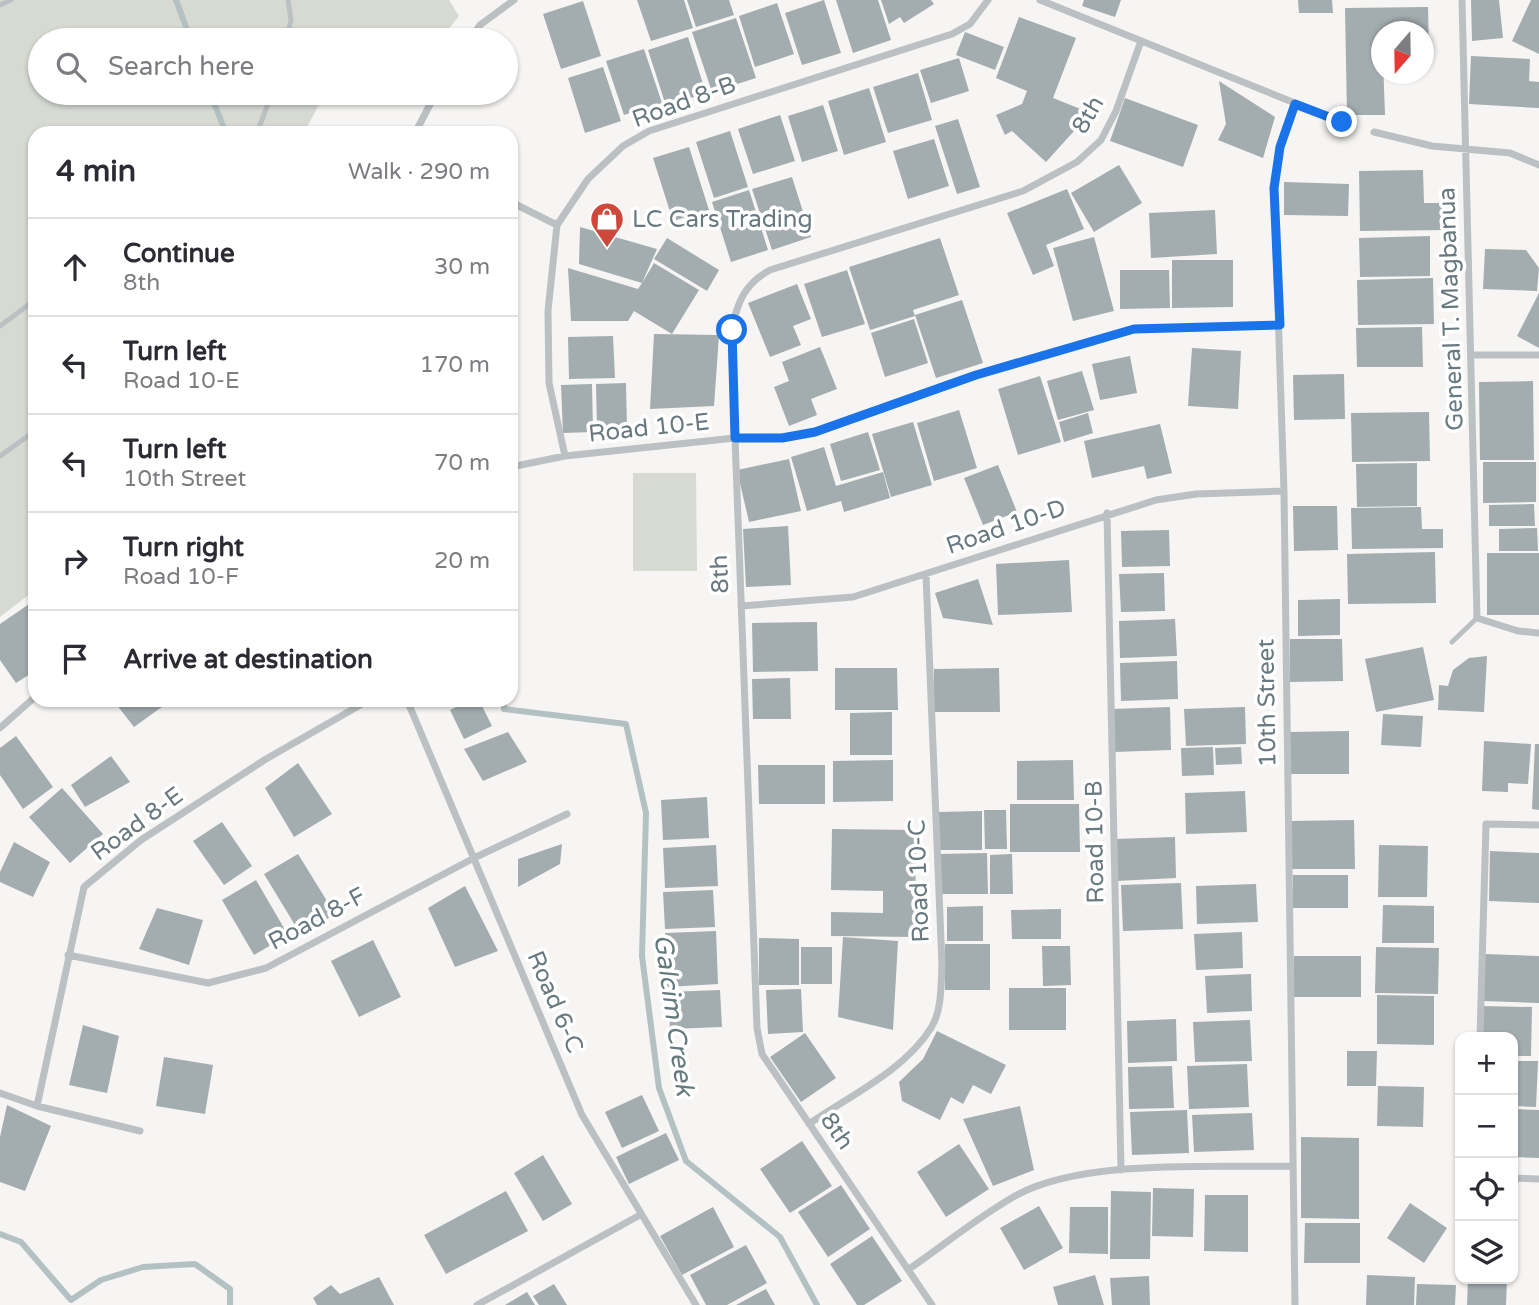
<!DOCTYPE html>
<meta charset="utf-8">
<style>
body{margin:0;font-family:"Varela Round",sans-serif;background:#f7f7f7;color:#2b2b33}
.controls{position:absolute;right:21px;bottom:21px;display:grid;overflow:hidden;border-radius:14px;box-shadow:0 2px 5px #0004}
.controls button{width:63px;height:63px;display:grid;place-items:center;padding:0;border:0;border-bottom:2px solid #e1e1e2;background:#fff;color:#2b2b33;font:35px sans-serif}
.compass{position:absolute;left:1371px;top:21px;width:63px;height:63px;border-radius:50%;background:#fff;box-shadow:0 2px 5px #0004;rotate:200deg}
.stop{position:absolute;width:21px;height:21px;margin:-16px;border:5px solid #1a73e8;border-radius:50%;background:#fff}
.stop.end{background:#1a73e8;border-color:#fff;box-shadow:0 2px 7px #0008}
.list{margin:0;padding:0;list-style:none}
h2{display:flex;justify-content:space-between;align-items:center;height:91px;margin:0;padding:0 28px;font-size:30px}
h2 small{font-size:23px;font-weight:400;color:#7c7c81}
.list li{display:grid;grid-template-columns:46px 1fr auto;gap:21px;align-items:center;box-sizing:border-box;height:98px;padding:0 28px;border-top:2px solid #e1e1e2}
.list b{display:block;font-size:26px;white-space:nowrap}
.list p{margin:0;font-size:23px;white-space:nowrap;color:#7c7c81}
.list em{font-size:23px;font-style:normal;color:#7c7c81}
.icon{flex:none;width:38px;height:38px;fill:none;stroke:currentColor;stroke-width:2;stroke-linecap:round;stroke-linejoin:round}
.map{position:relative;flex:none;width:1539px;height:1305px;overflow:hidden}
.search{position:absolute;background:#fff;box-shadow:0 2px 5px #0004;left:28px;top:28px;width:490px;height:77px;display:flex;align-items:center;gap:18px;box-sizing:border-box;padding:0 24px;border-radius:38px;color:#7c7c81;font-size:26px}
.panel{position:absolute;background:#fff;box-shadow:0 2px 5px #0004;left:28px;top:126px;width:490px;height:581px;border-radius:21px}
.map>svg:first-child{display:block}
.green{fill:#d6dad3}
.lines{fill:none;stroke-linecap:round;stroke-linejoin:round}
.stream{stroke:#b4c1c3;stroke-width:6}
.building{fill:#a3acaf}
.lane{stroke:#bbc0c2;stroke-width:5}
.street{stroke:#bbc0c2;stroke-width:7}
.route{stroke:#1a73e8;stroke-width:9}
.labels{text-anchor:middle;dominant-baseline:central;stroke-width:7;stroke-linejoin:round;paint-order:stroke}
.street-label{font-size:24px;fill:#697980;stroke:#fff}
.poi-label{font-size:24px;fill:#697980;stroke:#fff;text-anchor:start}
.water-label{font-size:26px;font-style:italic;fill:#647a7d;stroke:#fff}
</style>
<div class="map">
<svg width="1539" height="1305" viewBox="0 0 1539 1305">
<rect width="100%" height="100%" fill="#f6f5f3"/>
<path class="green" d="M0,0H449L459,16L440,40H40V93H325L304,133H35V590L0,617Z
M633,473H696L697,571H633Z"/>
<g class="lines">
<path class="stream" d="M176,0L191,40
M210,93L226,133
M504,700V709L626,724L646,813L642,956L659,1088L686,1161L780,1237L817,1305
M0,1234L21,1242L71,1300L101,1280L143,1267L195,1264L230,1289V1305"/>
</g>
<path class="building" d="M637,0H684L693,28L651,41Z
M687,0H729L734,15L696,27Z
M824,0L841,53L802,65L785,13Z
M836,0H878L891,40L853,53Z
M881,0H931L934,4L904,23L900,17L889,24Z
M1084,0H1121L1115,17L1082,6Z
M1298,0H1332L1333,13H1299Z
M1471,0H1499L1503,38L1472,41Z
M1531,0H1539V54L1512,41Z
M583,1L601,56L561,69L543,14Z
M777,3L794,54L755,67L739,16Z
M1428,7L1429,50H1424V32H1382L1385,115H1347L1345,8Z
M1019,17L1076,38L1053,98L1083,110L1074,131L1046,162L1012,131L1005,135L996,115L1022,104L1027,91L996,78Z
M736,18L756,78L712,92L692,32Z
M965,32L1004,47L995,70L956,55Z
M688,37L706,93L666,106L648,50Z
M644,49L662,103L624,115L606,61Z
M1471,56L1530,59L1529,81L1539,82V108L1469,104Z
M959,58L969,91L931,103L920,70Z
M603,67L621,121L585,133L568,78Z
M918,73L932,120L888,133L873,87Z
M1219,81L1275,117L1263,158L1218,140L1226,124Z
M869,88L886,142L844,155L828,101Z
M1125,98L1198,125L1183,167L1110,141Z
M823,105L838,151L802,162L788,116Z
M780,115L795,161L753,174L738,129Z
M958,119L980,187L957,194L935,126Z
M730,131L748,187L714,198L696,142Z
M934,139L949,186L908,199L893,151Z
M689,147L709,210L673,221L653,158Z
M1119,165L1142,203L1094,232L1071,193Z
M1423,170L1424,203H1445L1446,230L1360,231L1359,171Z
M792,177L811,237L772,250L752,189Z
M1284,182L1349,184L1348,216L1284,215Z
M1067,189L1084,229L1046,245L1054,266L1033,275L1007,213Z
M749,190L768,250L731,262L712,202Z
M1215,210L1217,254L1151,258L1149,213Z
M580,227L657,249L642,283L654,263L699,290L672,334L634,311L628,321H571L568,268L638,289L642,283L579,264Z
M1430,236V276L1360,277L1359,238Z
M1094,237L1114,311L1073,321L1053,248Z
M667,238L719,270L707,291L654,259Z
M940,238L959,295L913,310L915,316L870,330L849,267Z
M1485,249L1526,250L1539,268L1537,291L1483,289Z
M1172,260H1233V307L1172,308Z
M847,270L865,324L822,337L804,284Z
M1120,270H1169L1170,308L1120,309Z
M1433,278L1434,324L1358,325L1357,280Z
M797,284L811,319L793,326L801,345L770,357L748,303Z
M1539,293V348L1517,336Z
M962,300L983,363L936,378L915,315Z
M914,319L928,363L885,377L871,333Z
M1422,327L1423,367H1357L1356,328Z
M654,334L719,335L714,406L650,409Z
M613,336L615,378L569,379L568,337Z
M820,347L837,389L811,399L817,415L789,426L774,387L789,381L782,362Z
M1192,348L1241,351L1238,409L1188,406Z
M1130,356L1137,393L1100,400L1092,364Z
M1082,371L1094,410L1058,420L1047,381Z
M1344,374L1345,419L1294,420L1293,375Z
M1040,376L1061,442L1018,455L998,389Z
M1533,381L1534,460H1480L1479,382Z
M626,383L627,428L597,429L596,384Z
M592,384L593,432L563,433L561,385Z
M959,410L977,468L934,481L917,423Z
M1429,412L1430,461L1352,462L1351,413Z
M1088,413L1093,433L1064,442L1059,422Z
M913,422L932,485L891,497L872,434Z
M1160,424L1172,473L1147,479L1144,466L1092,478L1084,441Z
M868,432L880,470L841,481L830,444Z
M824,447L836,486L883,472L890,498L844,512L841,501L807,511L791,457Z
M789,459L801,511L749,522L737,470Z
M1483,462H1536V502L1483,503Z
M1417,463V506L1357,507L1356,464Z
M998,465L1017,512L983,525L964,478Z
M1534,504L1535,526H1489V505Z
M1293,506H1337L1338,550L1294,551Z
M1421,507L1422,529H1443V548L1352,549L1351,508Z
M788,526L791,585L746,587L743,529Z
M1537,528L1538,551H1499V529Z
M1169,530L1170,566L1122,567L1121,531Z
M1435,552L1436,603L1348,604L1347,554Z
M1487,553H1539V615H1487Z
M1069,560L1072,612L998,615L996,564Z
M1164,573L1165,611L1121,612L1119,574Z
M978,579L993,625L943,618L935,593Z
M1340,599V635L1298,636V600Z
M35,600V671L16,683L0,660V624Z
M1175,619L1177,656L1120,658L1119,621Z
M817,622L818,671L753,672L752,623Z
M1290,639H1342L1343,681L1290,682Z
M1423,647L1434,700L1376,712L1365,659Z
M1487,656L1484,712L1438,710L1439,685L1448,686L1453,670L1469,658Z
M1177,661L1178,699L1121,701L1120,663Z
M835,668H897L898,710H835Z
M999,668L1000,712H934V669Z
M790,678L791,719H753L752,679Z
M113,700H163L166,704L134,727Z
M471,700H479L492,726L464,739L450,710Z
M1170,707L1171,750L1114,752L1112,709Z
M1245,707L1246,744L1186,746L1184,709Z
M892,712V755H850V713Z
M1383,714L1423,716L1421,747L1381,745Z
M1349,731V774H1289V732Z
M508,732L527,762L483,781L464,749Z
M16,736L53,787L23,809L0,775V748Z
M1484,741L1531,744L1528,784L1508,783V792L1482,791Z
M1535,744H1539V810L1532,809Z
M1213,747L1214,775L1182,776L1181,748Z
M1241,747L1242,764L1216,765L1215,748Z
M111,756L130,782L85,807L71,785Z
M893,760V801L833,802V761Z
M1073,760L1074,800H1017V761Z
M298,763L332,814L294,837L265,788Z
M758,765H825V804H759Z
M62,788L103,834L70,863L29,817Z
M1245,791L1247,832L1186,834L1185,793Z
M707,797L709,838L663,840L661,800Z
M1010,804H1079L1080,852H1010Z
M984,810H1006L1007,849H985Z
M982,811V850H938L937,812Z
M1354,820L1355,869H1291L1290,821Z
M222,822L252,866L224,885L193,841Z
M832,829L916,830L915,937L831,936V912L883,913V891L831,890Z
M1175,837L1176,878L1116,881L1114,839Z
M14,842L50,862L33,897L0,882V872Z
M562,844L560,864L518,887V859Z
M716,845L718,886L665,888L663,848Z
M1379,845L1428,846L1427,897H1378Z
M1490,851L1539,853V903L1489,901Z
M987,853L988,894H940L939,854Z
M298,854L335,914L301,935L264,874Z
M1012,854L1013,894H990V855Z
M1293,875H1348V908H1293Z
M256,880L288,935L254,955L222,900Z
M1181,883L1183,929L1123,931L1121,885Z
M1256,884L1258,922L1197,924L1196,886Z
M465,886L498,951L455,967L428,908Z
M713,890L715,927L665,929L663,892Z
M1383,905L1434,906V943H1382Z
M983,906V941H947V907Z
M157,908L203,920L189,965L139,949Z
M1061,909V939H1012L1011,910Z
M716,931L718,984L667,987L665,933Z
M1242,932L1243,968L1196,970L1194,934Z
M843,937L898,941L893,1030L838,1017Z
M759,938L799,939V985H759Z
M373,940L401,997L359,1017L331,961Z
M945,944H990V990H945Z
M1042,946H1070L1071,985L1043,986Z
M801,947H832V984H801Z
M1376,947L1439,948L1438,994L1375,993Z
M1484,954L1539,956V1003L1483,1001Z
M1294,956H1361V997H1294Z
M1251,974L1252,1011L1207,1013L1205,976Z
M1009,988H1066V1030H1009Z
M801,989L803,1032L768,1034L766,990Z
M720,990L722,1027L670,1029L668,992Z
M1377,995L1434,996V1045L1377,1044Z
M1481,1006L1532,1007L1531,1056H1513V1037H1480Z
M1176,1019L1177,1061L1128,1063L1127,1021Z
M1250,1020L1252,1061L1195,1062L1193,1022Z
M83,1025L119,1036L107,1093L69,1085Z
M937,1031L1006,1065L991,1094L973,1085L963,1104L951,1097L940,1120L902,1101L899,1082L923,1059Z
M805,1033L836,1078L801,1102L770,1057Z
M1347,1051H1377L1376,1086H1347Z
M164,1057L213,1065L205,1114L156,1106Z
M1513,1061H1538L1536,1107L1513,1106Z
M1247,1064L1249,1107L1189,1109L1187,1066Z
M1172,1066L1174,1108L1129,1109L1128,1067Z
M1378,1086L1424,1087L1423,1127L1377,1126Z
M642,1095L659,1131L622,1148L605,1112Z
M7,1105L51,1126L25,1191L0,1182V1137Z
M1020,1106L1034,1170L993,1186L963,1119Z
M1513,1109L1539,1110V1158L1513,1157Z
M1187,1110L1189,1153L1132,1155L1130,1112Z
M1252,1113L1254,1150L1194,1152L1192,1115Z
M666,1133L679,1160L629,1184L616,1157Z
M1301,1137L1359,1138V1219L1301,1218Z
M802,1141L832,1186L790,1213L760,1169Z
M959,1144L989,1189L946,1217L917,1172Z
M543,1155L572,1204L543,1221L514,1173Z
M841,1185L870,1229L828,1257L798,1212Z
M1153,1188L1194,1189L1193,1237L1152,1236Z
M506,1191L528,1231L446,1274L424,1235Z
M1111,1191L1151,1192L1150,1259H1110Z
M1205,1195H1248V1252L1204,1251Z
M1410,1203L1447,1228L1424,1263L1387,1238Z
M1039,1206L1063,1248L1024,1270L1000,1228Z
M713,1207L734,1247L682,1275L660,1236Z
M1070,1207H1108V1254L1069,1253Z
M1305,1223H1360V1263H1304Z
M872,1236L902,1281L864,1305H857L830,1264Z
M746,1245L767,1283L727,1305H706L690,1275Z
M1095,1275L1104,1305H1058L1053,1287Z
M1367,1275L1415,1277L1414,1305H1366Z
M1149,1276L1150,1305H1112L1110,1278Z
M379,1277L394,1305H317L313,1298L331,1285L340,1294Z
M1468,1279H1507L1506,1305H1467Z
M554,1284L567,1305H539L533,1296Z
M1417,1284L1456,1285L1455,1305H1416Z
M766,1289L775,1305H736Z
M527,1292L535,1305H505Z"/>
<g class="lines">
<path class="lane" d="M0,5L11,0
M286,40L291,20L288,0
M257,133L272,93
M0,326L35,300
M0,456L35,431
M1452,642L1477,618"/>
<path class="street" d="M1040,0L1342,122
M1462,0L1477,618L1518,631L1539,633
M470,40L480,25L514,0
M1374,132L1432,146L1510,153L1539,165
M415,133L436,93
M511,202L557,225
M1471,355H1539
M565,456L549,383L548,311L557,225L588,179L623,146L649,131L952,34L970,24L988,0
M511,467L565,456L735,438L782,437L815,432L976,375L1134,329L1280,325
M1107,513L1121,1170
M741,606L853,597L1156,500L1196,494L1284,491
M407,700L582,1115L696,1305
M0,728L35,697
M68,955L208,983L266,968L474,858L567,814
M1480,1037L1486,824L1539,825
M0,1093L37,1106L140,1131
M37,1106L84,887L141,840L266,759L369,700
M809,1124C849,1096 904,1071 931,1028C942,1011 941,984 942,965L926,575
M1513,1178L1539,1179
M909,1269C944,1245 978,1217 1015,1196C1083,1158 1214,1168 1293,1166
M477,1305L640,1215
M932,1305L762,1054L757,1028L731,330C738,302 744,284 770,270L1023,191L1077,162L1101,140L1116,111L1141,41
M1295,1305L1284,491L1274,188L1280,147L1295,104"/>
</g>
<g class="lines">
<path class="route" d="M732,330L735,438H782L815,432L976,375L1134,329L1280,325L1274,188L1280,147L1295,104L1342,122"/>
</g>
<defs>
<g id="shop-pin" transform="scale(1.75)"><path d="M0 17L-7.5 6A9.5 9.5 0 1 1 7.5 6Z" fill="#ce493b" stroke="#fff"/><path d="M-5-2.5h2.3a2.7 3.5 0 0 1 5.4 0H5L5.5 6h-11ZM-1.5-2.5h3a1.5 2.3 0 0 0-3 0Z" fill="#fff"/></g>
</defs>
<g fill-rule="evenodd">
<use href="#shop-pin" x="607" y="219"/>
</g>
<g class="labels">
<g class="street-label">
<text transform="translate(684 102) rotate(-20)">Road 8-B</text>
<text transform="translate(1088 115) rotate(-60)">8th</text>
<text transform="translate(1451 309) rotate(-92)">General T. Magbanua</text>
<text transform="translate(649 428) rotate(-6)">Road 10-E</text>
<text transform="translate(1006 527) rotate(-19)">Road 10-D</text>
<text transform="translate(720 574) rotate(-92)">8th</text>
<text transform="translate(1267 703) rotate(-91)">10th Street</text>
<text transform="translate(137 824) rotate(-36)">Road 8-E</text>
<text transform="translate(1095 842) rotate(-91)">Road 10-B</text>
<text transform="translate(919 881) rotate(-92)">Road 10-C</text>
<text transform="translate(317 919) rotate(-28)">Road 8-F</text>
<text transform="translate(555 1002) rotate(67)">Road 6-C</text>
<text transform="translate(837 1131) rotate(55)">8th</text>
</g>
<g class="poi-label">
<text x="632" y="219">LC Cars Trading</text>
</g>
<g class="water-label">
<text transform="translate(674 1015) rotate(82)">Galcim Creek</text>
</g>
</g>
</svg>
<div class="controls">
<button>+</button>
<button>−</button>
<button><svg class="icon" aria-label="locate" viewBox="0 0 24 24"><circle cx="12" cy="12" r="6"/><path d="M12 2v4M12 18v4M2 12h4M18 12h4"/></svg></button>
<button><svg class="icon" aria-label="layers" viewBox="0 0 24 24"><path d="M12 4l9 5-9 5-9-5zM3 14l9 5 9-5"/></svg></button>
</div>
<svg class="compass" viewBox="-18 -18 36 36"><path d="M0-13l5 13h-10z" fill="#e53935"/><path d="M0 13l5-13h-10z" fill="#7c7c81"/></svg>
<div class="stop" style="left:732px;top:330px"></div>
<div class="stop end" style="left:1342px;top:122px"></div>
<div class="search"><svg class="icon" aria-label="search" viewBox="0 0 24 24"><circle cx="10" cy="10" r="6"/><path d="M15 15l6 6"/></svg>Search here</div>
<section class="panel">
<h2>4 min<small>Walk · 290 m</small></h2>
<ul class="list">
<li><svg class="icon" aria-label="ahead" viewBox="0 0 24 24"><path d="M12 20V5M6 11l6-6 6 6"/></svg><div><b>Continue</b><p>8th</p></div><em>30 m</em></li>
<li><svg class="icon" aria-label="left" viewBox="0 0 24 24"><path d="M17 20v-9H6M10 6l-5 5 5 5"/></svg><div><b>Turn left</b><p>Road 10-E</p></div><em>170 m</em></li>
<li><svg class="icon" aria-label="left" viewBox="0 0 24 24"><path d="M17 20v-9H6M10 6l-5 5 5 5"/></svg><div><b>Turn left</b><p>10th Street</p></div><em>70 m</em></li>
<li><svg class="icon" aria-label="right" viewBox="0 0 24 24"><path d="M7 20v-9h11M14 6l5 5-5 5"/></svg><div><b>Turn right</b><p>Road 10-F</p></div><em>20 m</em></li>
<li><svg class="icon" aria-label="arrive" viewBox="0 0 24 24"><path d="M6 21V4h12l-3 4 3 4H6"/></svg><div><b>Arrive at destination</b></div></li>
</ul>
</section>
</div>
